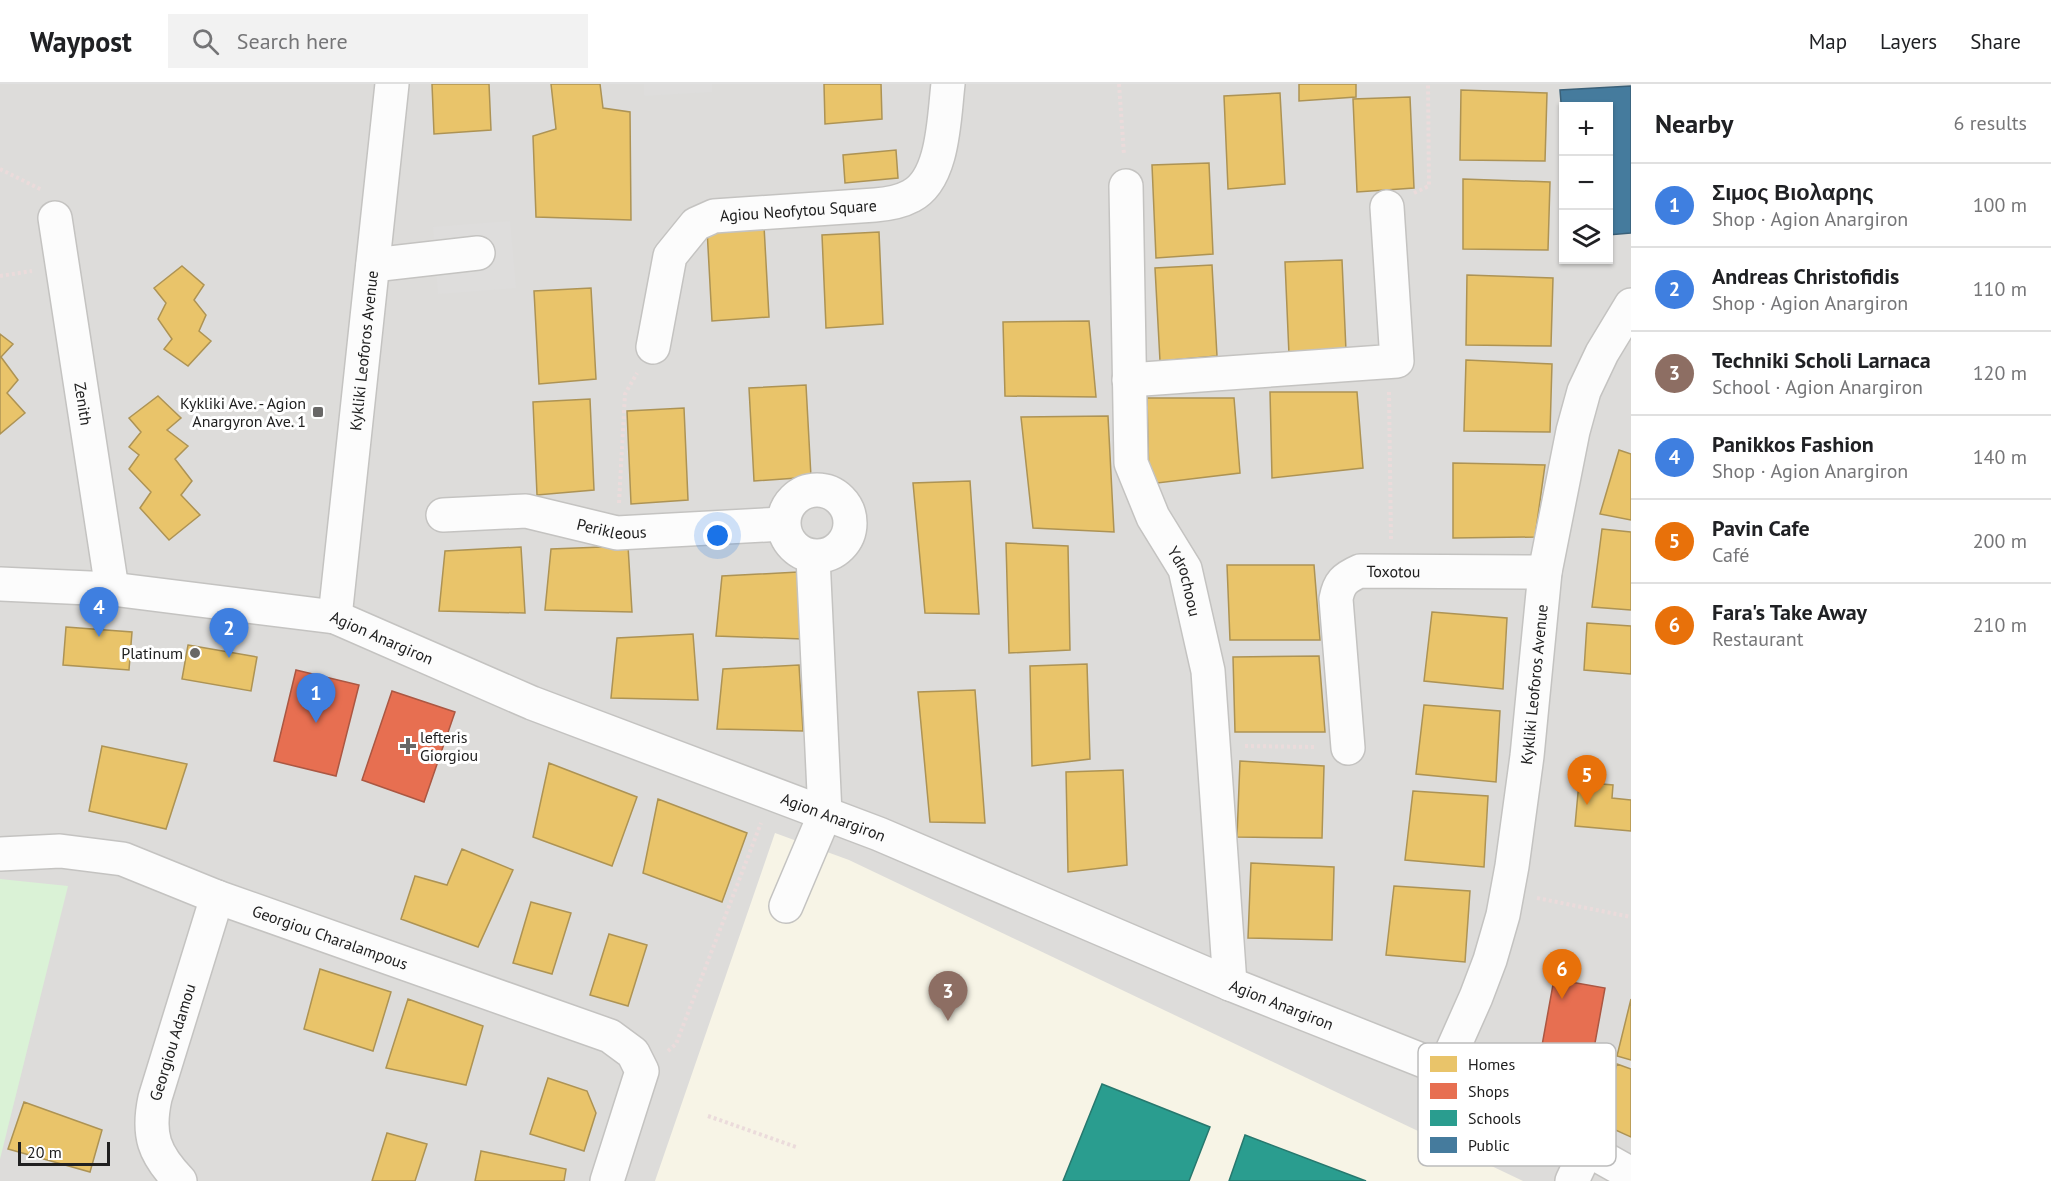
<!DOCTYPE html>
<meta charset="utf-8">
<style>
body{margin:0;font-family:"PT Sans",sans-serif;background:#f2f2f2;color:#202124}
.controls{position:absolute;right:18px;top:18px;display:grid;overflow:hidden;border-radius:0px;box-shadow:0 2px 4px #0004}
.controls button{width:54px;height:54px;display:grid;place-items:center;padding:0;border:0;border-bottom:2px solid #e0e0e0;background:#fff;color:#202124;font:30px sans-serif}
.scale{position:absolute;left:18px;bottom:15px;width:92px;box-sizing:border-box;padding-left:6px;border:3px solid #202020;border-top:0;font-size:16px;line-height:21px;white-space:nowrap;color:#202020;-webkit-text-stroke:4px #fff;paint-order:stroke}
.you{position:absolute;left:718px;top:452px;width:21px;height:21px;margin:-15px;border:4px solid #fff;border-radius:50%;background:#1a73e8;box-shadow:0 0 0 9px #1a73e833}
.badge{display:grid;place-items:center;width:39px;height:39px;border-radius:50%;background:#111827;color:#fff;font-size:20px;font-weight:700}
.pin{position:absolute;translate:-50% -50px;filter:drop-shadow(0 2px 3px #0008)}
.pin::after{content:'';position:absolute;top:32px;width:21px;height:18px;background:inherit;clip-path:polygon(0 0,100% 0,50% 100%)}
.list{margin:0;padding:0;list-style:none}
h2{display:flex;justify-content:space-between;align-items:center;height:78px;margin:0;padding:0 24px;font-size:26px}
h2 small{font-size:20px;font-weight:400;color:#757577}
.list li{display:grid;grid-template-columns:39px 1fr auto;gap:18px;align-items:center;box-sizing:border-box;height:84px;padding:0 24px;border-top:2px solid #e0e0e0}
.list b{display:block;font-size:22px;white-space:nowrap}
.list p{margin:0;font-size:20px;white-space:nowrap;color:#757577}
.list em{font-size:20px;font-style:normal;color:#757577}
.icon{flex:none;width:33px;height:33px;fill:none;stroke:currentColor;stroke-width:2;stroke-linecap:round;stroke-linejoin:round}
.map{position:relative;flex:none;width:1631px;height:1097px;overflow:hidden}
header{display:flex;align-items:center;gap:36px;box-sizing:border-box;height:84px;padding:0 30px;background:#fff;border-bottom:2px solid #e0e0e0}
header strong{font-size:28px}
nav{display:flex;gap:33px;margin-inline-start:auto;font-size:21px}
.search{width:420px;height:54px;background:#f2f2f2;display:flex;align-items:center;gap:15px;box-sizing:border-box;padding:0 21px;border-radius:0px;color:#757577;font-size:22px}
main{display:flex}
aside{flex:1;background:#fff}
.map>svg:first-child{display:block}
.residential{fill:#dddcda;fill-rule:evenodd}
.education{fill:#f7f4e6}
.park{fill:#daf2d6}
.parking{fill:#dedddc}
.homes{fill:#e9c46a;stroke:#ad9354;stroke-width:1.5}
.shops{fill:#e76f51;stroke:#ab5742;stroke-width:1.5}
.schools{fill:#2a9d8f;stroke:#27786e;stroke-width:1.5}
.public{fill:#457b9d;stroke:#3a6078;stroke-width:1.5}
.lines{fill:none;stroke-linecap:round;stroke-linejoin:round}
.minor-casing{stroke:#c4c3c1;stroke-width:36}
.path{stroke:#ebdbdb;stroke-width:4;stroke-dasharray:3 3;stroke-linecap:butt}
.minor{stroke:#fcfcfc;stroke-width:33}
.poi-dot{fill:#686766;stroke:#fff;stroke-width:2}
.labels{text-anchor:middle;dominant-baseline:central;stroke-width:6;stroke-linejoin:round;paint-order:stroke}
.street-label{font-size:16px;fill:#202020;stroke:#fff}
.poi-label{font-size:16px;fill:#202020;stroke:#fff;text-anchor:end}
.key{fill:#fff;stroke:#bcbcbc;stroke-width:1.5}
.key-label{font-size:16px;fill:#202020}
</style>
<header>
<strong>Waypost</strong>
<div class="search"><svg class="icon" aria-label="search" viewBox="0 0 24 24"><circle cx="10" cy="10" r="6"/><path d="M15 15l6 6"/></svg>Search here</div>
<nav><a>Map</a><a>Layers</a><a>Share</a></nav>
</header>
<main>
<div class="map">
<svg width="1631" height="1097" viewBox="0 0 1631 1097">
<rect width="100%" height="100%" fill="#eeece9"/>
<path class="residential" d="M0,0H1631V1097H0ZM1564,22H1608V176H1564Z"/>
<path class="education" d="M775,749L849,776L1523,1097H655Z"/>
<path class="park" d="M0,795L68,802L0,1075Z"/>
<path class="parking" d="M644,0H712V8L644,12Z
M510,137L516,204L438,210L433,143Z"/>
<path class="homes" d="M432,0H489L491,46L434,50Z
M551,0H600L603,24L630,28L631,136L536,133L533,52L556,45Z
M824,0H881L882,35L825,40Z
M1299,0H1356V13L1299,17Z
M1461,6L1547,9L1545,77L1460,76Z
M1280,9L1285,100L1228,105L1224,12Z
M1410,13L1414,104L1357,108L1353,15Z
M896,66L898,94L845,99L843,71Z
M1209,79L1213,170L1156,174L1152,81Z
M1463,95L1550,98L1548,166L1463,165Z
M764,142L769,233L712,237L707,145Z
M879,148L883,240L826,244L822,151Z
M1342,176L1346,267L1289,271L1285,178Z
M1212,181L1217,272L1160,277L1155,184Z
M182,182L204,201L194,216L206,231L199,247L211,257L188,282L164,265L172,255L158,235L166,219L154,204Z
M1467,191L1553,194L1551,262L1466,261Z
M591,204L596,295L539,300L534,207Z
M1089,237L1096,313L1005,312L1003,238Z
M0,250L13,260L1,273L18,296L7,309L25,329L0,350Z
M1466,276L1552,280L1550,348L1464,347Z
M806,301L811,393L754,397L749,304Z
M1270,308H1357L1363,384L1272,394Z
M158,312L181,334L167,346L188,362L175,375L192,397L181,411L200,431L169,456L140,424L151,408L129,385L139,371L129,363L141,348L129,334Z
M1147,314H1234L1240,389L1149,400Z
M590,315L594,406L537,411L533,318Z
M684,324L688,416L631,420L627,327Z
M1108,332L1114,448L1033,444L1021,333Z
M1619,366L1631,370V436L1600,430Z
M1453,379L1545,381L1535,453L1453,454Z
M970,397L979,530L925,529L913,399Z
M1602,445L1631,448V526L1592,523Z
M1006,459L1068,462L1070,566L1009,569Z
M628,462L632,528L545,526L551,465Z
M521,463L525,529L439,527L445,467Z
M1227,481H1314L1320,556H1230Z
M798,488L803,555L716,552L722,492Z
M1432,528L1507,534L1503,605L1424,597Z
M1587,539L1631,542V590L1584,586Z
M66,543L132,548L129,586L63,581Z
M693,550L698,616L611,614L617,554Z
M188,561L257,573L251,607L182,595Z
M1319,572L1325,648H1235L1233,573Z
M1087,580L1090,675L1032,682L1030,582Z
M799,581L803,647L717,645L723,585Z
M975,606L985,739L930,738L918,608Z
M1424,621L1500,627L1496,698L1416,690Z
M102,662L187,680L166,745L89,727Z
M1240,677L1324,682L1322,754L1237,753Z
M549,679L637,713L612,782L533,753Z
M1123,686L1127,781L1068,788L1066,688Z
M1579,698L1613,701L1612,714L1631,716V747L1575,742Z
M1413,707L1488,712L1484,783L1405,776Z
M658,715L747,749L722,818L643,789Z
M462,765L513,786L478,863L401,835L415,792L447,801Z
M1251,779L1334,783L1332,856L1248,854Z
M1394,802L1470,807L1465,878L1386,871Z
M531,818L571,829L552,890L513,879Z
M609,850L647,861L628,922L590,911Z
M320,885L391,908L373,967L304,945Z
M408,915L483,942L466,1001L386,984Z
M1631,915V976L1617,972Z
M1617,980L1631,985V1053L1600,1039Z
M548,994L587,1007L596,1029L584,1067L530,1050Z
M24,1018L102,1046L90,1088L8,1065Z
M387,1049L427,1060L415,1097H372Z
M481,1067L566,1085L564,1097H475Z"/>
<path class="shops" d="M296,586L359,601L336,692L274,677Z
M392,607L455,628L424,718L362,696Z
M1554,895L1605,904L1587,1003L1556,998L1546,991L1539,978Z"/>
<path class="schools" d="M1102,1000L1210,1043L1189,1097H1063Z
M1245,1051L1366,1097H1229Z"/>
<path class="public" d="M1631,2V149L1608,151V22H1564V56L1560,6Z"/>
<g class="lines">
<g class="minor-casing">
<g id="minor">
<path id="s1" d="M1126,102L1131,379L1153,433L1185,485L1208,587L1230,900"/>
<path id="s2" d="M55,134L112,505"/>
<path d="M373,181L478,169"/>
<path id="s3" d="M653,263L670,172L696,140L714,132L875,121C888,120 900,118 911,112C944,95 944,33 948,0"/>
<path d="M1129,296L1397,277L1387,123"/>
<circle cx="817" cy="439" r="33"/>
<path id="s4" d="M443,431L526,427L617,449L783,440"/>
<path id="s5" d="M0,500L112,505L335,533L532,619L879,750L1230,900L1444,985L1631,1090"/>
<path id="s6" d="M335,533L392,0"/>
<path id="s7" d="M1348,664L1336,515C1339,499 1344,494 1360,487L1545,488"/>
<path id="s8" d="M0,770L60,767L123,775L217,813L610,952L633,969L642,987L607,1097"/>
<path d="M786,822L825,730L813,473"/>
<path id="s9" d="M1444,985L1476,913L1490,876L1503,831L1512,782L1527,672L1545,488L1573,347L1584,307L1602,269L1631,221"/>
<path id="s10" d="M180,1097C154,1070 147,1051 155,1014L217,813"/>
<path d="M1572,1097L1587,1065"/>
</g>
</g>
<path class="path" d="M1119,0L1124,71
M0,85L42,106
M1414,109L1429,102L1428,0
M0,192L32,187
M1389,308L1391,456
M619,419L625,310L637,289
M1245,662L1315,663
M1537,814L1631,833
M668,967L676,960L761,739
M708,1032L796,1063"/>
<use href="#minor" class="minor"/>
</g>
<g class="poi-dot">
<rect x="312" y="322" width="12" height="12" rx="3"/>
<circle cx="195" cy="569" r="6"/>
<path d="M405 653h6v6h6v6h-6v6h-6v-6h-6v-6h6z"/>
</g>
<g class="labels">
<g class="street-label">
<text stroke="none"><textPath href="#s3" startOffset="238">Agiou Neofytou Square</textPath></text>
<text stroke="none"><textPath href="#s6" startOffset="268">Kykliki Leoforos Avenue</textPath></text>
<text stroke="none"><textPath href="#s2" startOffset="188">Zenith</textPath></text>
<text stroke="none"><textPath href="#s4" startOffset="171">Perikleous</textPath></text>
<text stroke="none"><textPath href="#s7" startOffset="222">Toxotou</textPath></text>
<text stroke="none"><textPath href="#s1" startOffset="408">Ydrochoou</textPath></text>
<text stroke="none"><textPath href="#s5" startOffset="388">Agion Anargiron</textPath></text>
<text stroke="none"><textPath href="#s9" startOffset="398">Kykliki Leoforos Avenue</textPath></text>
<text stroke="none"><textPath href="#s5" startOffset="874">Agion Anargiron</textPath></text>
<text stroke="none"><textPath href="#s8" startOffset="345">Georgiou Charalampous</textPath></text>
<text stroke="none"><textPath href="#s5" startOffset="1360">Agion Anargiron</textPath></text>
<text stroke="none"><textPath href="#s10" startOffset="150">Georgiou Adamou</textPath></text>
</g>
<g class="poi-label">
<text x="306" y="319">Kykliki Ave. - Agion<tspan x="306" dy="18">Anargyron Ave. 1</tspan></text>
<text x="183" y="569">Platinum</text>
<text x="420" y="653" text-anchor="start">lefteris<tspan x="420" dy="18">Giorgiou</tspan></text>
</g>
</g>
<rect x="1418" y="959" width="198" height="123" rx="9" class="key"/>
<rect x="1430" y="972" width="27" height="16" fill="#e9c46a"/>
<rect x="1430" y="999" width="27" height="16" fill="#e76f51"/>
<rect x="1430" y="1026" width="27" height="16" fill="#2a9d8f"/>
<rect x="1430" y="1053" width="27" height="16" fill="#457b9d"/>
<g class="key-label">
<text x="1468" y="986">Homes</text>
<text x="1468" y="1013">Shops</text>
<text x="1468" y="1040">Schools</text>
<text x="1468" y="1067">Public</text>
</g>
</svg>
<div class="controls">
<button>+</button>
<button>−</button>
<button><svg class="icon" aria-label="layers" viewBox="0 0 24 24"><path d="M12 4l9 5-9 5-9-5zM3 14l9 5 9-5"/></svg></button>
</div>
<div class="scale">20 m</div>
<div class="you"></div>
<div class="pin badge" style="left:316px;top:639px;background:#3f7fe0">1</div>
<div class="pin badge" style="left:229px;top:574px;background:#3f7fe0">2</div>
<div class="pin badge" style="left:948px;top:937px;background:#8d6e63">3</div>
<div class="pin badge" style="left:99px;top:553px;background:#3f7fe0">4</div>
<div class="pin badge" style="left:1587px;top:721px;background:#e8710a">5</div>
<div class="pin badge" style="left:1562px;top:915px;background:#e8710a">6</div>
</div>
<aside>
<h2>Nearby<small>6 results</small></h2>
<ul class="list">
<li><span class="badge" style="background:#3f7fe0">1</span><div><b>Σιμος Βιολαρης</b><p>Shop · Agion Anargiron</p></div><em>100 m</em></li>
<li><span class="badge" style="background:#3f7fe0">2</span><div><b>Andreas Christofidis</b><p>Shop · Agion Anargiron</p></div><em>110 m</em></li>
<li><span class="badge" style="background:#8d6e63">3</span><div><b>Techniki Scholi Larnaca</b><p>School · Agion Anargiron</p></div><em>120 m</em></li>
<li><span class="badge" style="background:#3f7fe0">4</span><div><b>Panikkos Fashion</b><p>Shop · Agion Anargiron</p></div><em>140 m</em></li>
<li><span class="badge" style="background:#e8710a">5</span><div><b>Pavin Cafe</b><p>Café</p></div><em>200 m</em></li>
<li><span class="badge" style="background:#e8710a">6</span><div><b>Fara's Take Away</b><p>Restaurant</p></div><em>210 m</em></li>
</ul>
</aside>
</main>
